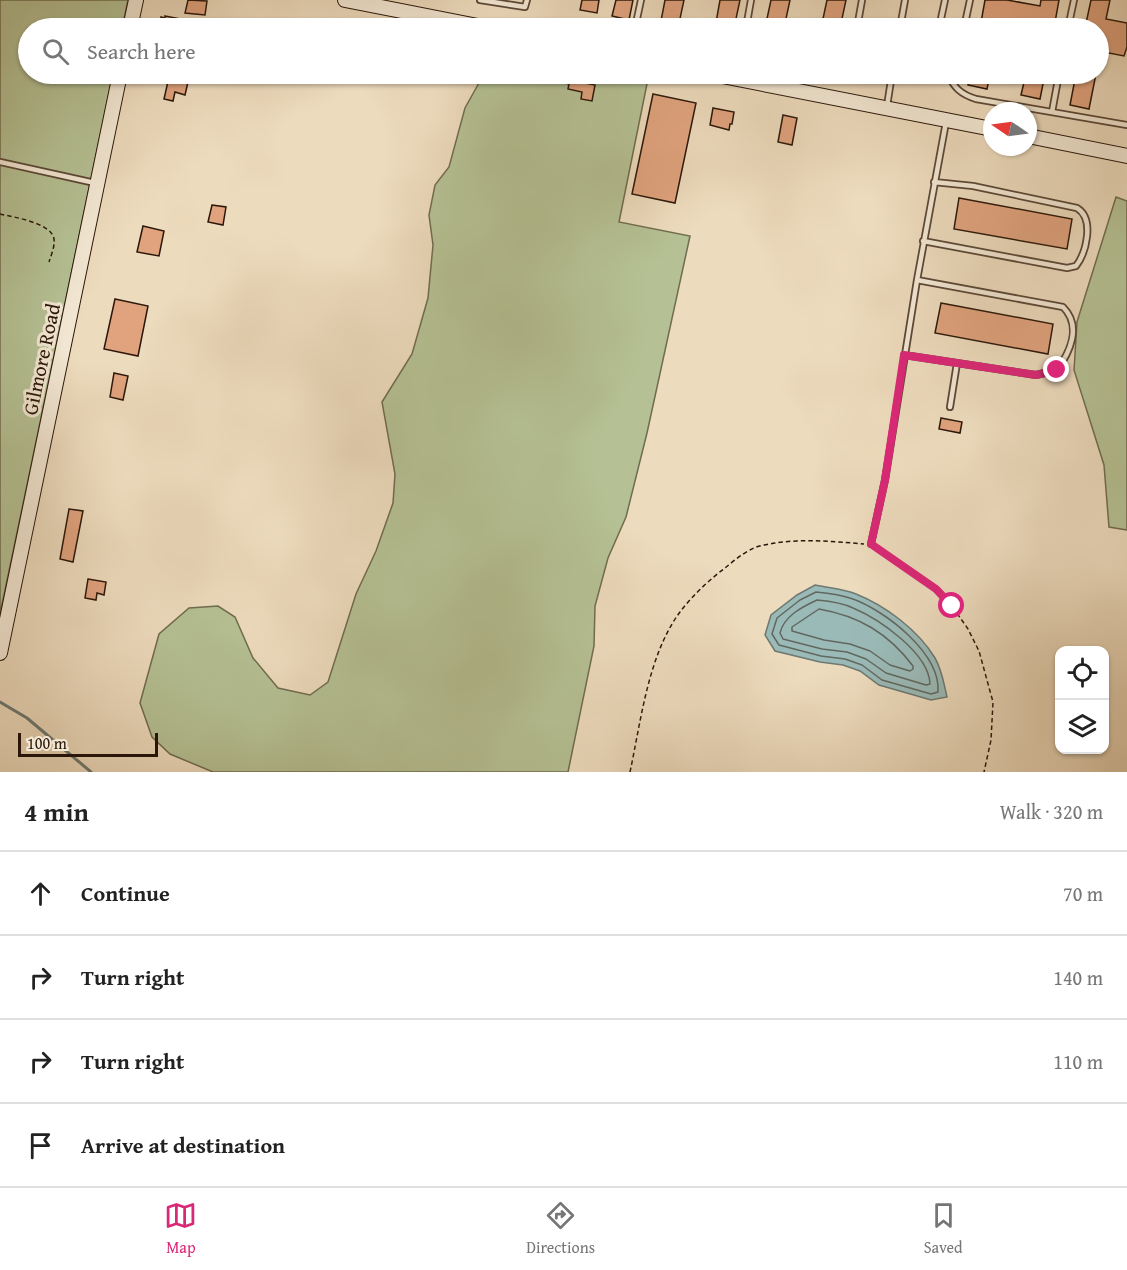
<!DOCTYPE html>
<meta charset="utf-8">
<style>
body{margin:0;font-family:"Gentium Book Plus",serif;background:#f2f2f2;color:#222}
.controls{position:absolute;right:18px;bottom:18px;display:grid;overflow:hidden;border-radius:12px;box-shadow:0 2px 4px #0004}
.controls button{width:54px;height:54px;display:grid;place-items:center;padding:0;border:0;border-bottom:2px solid #e0e0e0;background:#fff;color:#222;font:30px sans-serif}
.compass{position:absolute;left:983px;top:102px;width:54px;height:54px;border-radius:50%;background:#fff;box-shadow:0 2px 4px #0004;rotate:283deg}
.scale{position:absolute;left:18px;bottom:15px;width:140px;box-sizing:border-box;padding-left:6px;border:3px solid #2b170a;border-top:0;font-size:16px;line-height:21px;white-space:nowrap;color:#2b170a;-webkit-text-stroke:4px #f3e8d4;paint-order:stroke}
.stop{position:absolute;width:18px;height:18px;margin:-14px;border:4px solid #db2777;border-radius:50%;background:#fff}
.stop.end{background:#db2777;border-color:#fff;box-shadow:0 2px 6px #0008}
.list{margin:0;padding:0;list-style:none}
h2{display:flex;justify-content:space-between;align-items:center;height:78px;margin:0;padding:0 24px;font-size:26px}
h2 small{font-size:20px;font-weight:400;color:#767676}
.list li{display:grid;grid-template-columns:39px 1fr auto;gap:18px;align-items:center;box-sizing:border-box;height:84px;padding:0 24px;border-top:2px solid #e0e0e0}
.list b{display:block;font-size:22px;white-space:nowrap}
.list em{font-size:20px;font-style:normal;color:#767676}
.icon{flex:none;width:33px;height:33px;fill:none;stroke:currentColor;stroke-width:2;stroke-linecap:round;stroke-linejoin:round}
.map{position:relative;flex:none;width:1127px;height:772px;overflow:hidden}
.search{position:absolute;background:#fff;box-shadow:0 2px 4px #0004;left:18px;right:18px;top:18px;height:66px;display:flex;align-items:center;gap:15px;box-sizing:border-box;padding:0 21px;border-radius:33px;color:#767676;font-size:22px}
.sheet{height:414px;background:#fff}
nav{display:flex;justify-content:space-around;align-items:center;box-sizing:border-box;height:84px;border-top:2px solid #e0e0e0;background:#fff;font-size:16px;color:#767676}
nav a{display:grid;justify-items:center;gap:3px}
nav .on{color:#db2777}
.map>svg:first-child{display:block}
.green{fill:#b5c194;stroke:#706c4f;stroke-width:1.5}
.water{fill:#9abab7;stroke:#6e7972;stroke-width:1.5}
.lines{fill:none;stroke-linecap:round;stroke-linejoin:round}
.shore{stroke:#626860;stroke-width:1.5}
.stream{stroke:#6e7972;stroke-width:3}
.building{fill:#e0a37e;stroke:#2b170a;stroke-width:1.5}
.lane-casing{stroke:#5c4837;stroke-width:8}
.secondary-casing{stroke:#2b170a;stroke-width:16}
.path{stroke:#2b170a;stroke-width:1.5;stroke-dasharray:4.5 3;stroke-linecap:butt}
.lane{stroke:#f3e8d4;stroke-width:4.5}
.secondary{stroke:#f3e8d4;stroke-width:14}
.route{stroke:#db2777;stroke-width:8}
.labels{text-anchor:middle;dominant-baseline:central;stroke-width:6;stroke-linejoin:round;paint-order:stroke}
.street-label{font-size:20px;fill:#2b170a;stroke:#f3e8d4}
</style>
<div class="map">
<svg width="1127" height="772" viewBox="0 0 1127 772">
<rect width="100%" height="100%" fill="#eddbbd"/>
<filter id="stains"><feTurbulence type="fractalNoise" baseFrequency=".00333" numOctaves="4"/><feColorMatrix values="0 0 0 0 .2 0 0 0 0 .09 0 0 0 0 .02 0 0 0 .5 -.17"/></filter>
<radialGradient id="worn" r=".72"><stop offset=".6" stop-color="#630" stop-opacity="0"/><stop offset="1" stop-color="#630" stop-opacity=".3"/></radialGradient>
<path class="green" d="M0,0H128L122,28H28V74H113L0,614Z
M484,74H649L619,222L690,236L647,433L626,517L608,558L595,606L594,646L568,772H213L170,754L152,737L140,703L159,634L189,608L218,606L235,617L253,658L278,688L310,695L328,682L356,594L376,551L393,503L395,474L382,402L412,354L428,298L433,245L429,215L435,185L449,167L465,108Z
M1116,197L1127,201V530L1109,527L1104,465L1074,370L1077,322Z"/>
<path class="water" d="M815,585C829,588 844,589 856,594C886,606 918,630 935,658C942,670 944,684 947,697L931,700L879,685L860,671L843,665L820,662L775,651L765,635L771,615L797,595Z"/>
<g class="lines">
<path class="shore" d="M816,592C828,593 842,595 853,599C886,611 941,654 938,692L931,694L882,680L862,665L845,659L821,656L779,645L772,634L777,618L800,600Z
M817,600C828,601 843,603 853,608C879,619 929,653 930,684L926,685L886,673L866,659L847,652L822,649L783,639L780,633C784,616 802,607 817,600Z
M819,609C859,616 888,633 913,666V669L910,671L890,665L870,651L850,644L824,640L792,631V627Z"/>
<path class="stream" d="M0,702L27,718L91,772"/>
</g>
<path class="building" d="M188,0L207,1L205,15L185,13Z
M582,0H599L597,13L580,10Z
M616,0H633L629,20L612,16Z
M665,0H684L678,28L660,26Z
M720,0H740L734,28H715Z
M771,0H790L784,28H765Z
M827,0H846L840,28H821Z
M985,0H1007L1040,6L1041,0H1059L1054,28H980Z
M1091,0H1110L1106,19L1127,23V47L1124,56L1098,51V28H1085Z
M165,16L181,19L179,28L160,27L161,17L165,18Z
M566,74L576,75L575,81L595,85L592,101L581,99L582,92L568,89L569,84L564,83Z
M971,74H990L987,89L968,85Z
M1026,74H1045L1040,99L1021,95Z
M1076,74H1096L1089,109L1070,105Z
M169,77L188,82L185,95L175,92L173,101L164,99Z
M653,94L696,103L675,203L632,194Z
M713,108L734,112L732,124H730L729,130L710,125Z
M783,115L797,118L792,145L778,142Z
M959,198L1072,219L1067,249L954,229Z
M212,205L226,207L223,225L208,222Z
M143,226L164,231L159,256L137,252Z
M115,299L148,306L138,356L104,349Z
M941,303L1053,324L1048,354L935,333Z
M114,373L128,376L123,400L110,397Z
M941,418L962,422L960,433L939,429Z
M69,509L83,511L73,562L60,559Z
M88,579L106,582L104,595L97,593L96,600L85,598Z"/>
<g class="lines">
<g class="lane-casing">
<path id="lane" d="M480,0L525,7L527,0
M635,28L641,0
M746,28L751,0
M857,28L862,0
M900,28L905,0
M939,28L945,0
M964,28L970,0
M1068,28L1074,0
M840,74L855,76
M947,74C955,88 960,94 976,99L1127,125
M887,106L892,74
M1052,112L1059,74
M0,162L95,183
M923,241L1067,268L1076,266C1086,253 1095,219 1077,208L973,186L934,182
M917,280L1063,307C1082,326 1070,352 1057,370L1036,375L957,363
M904,355L957,363L950,407
M871,544L885,480L917,280L946,122"/>
</g>
<g class="secondary-casing">
<path id="secondary" d="M345,0L488,28
M130,28L136,0
M712,74L992,129
M1028,136L1127,156
M0,653L120,74"/>
</g>
<path class="path" d="M0,214C13,217 52,223 54,239C55,247 51,255 49,262
M876,548L936,589L952,606L968,629L979,651L993,702L991,740L984,772
M630,772C641,721 648,655 680,612C692,596 709,580 725,568C736,559 750,547 764,545C797,538 830,541 864,544"/>
<use href="#lane" class="lane"/>
<use href="#secondary" class="secondary"/>
</g>
<g class="lines">
<path class="route" d="M952,606L936,589L871,544L885,480L904,355L1036,375L1057,370"/>
</g>
<g class="labels">
<g class="street-label">
<text transform="translate(41 359) rotate(-78)">Gilmore Road</text>
</g>
</g>
<rect width="100%" height="100%" filter="url(#stains)"/>
<rect width="100%" height="100%" fill="url(#worn)"/>
</svg>
<div class="controls">
<button><svg class="icon" aria-label="locate" viewBox="0 0 24 24"><circle cx="12" cy="12" r="6"/><path d="M12 2v4M12 18v4M2 12h4M18 12h4"/></svg></button>
<button><svg class="icon" aria-label="layers" viewBox="0 0 24 24"><path d="M12 4l9 5-9 5-9-5zM3 14l9 5 9-5"/></svg></button>
</div>
<svg class="compass" viewBox="-18 -18 36 36"><path d="M0-13l5 13h-10z" fill="#e53935"/><path d="M0 13l5-13h-10z" fill="#767676"/></svg>
<div class="scale">100 m</div>
<div class="stop" style="left:952px;top:606px"></div>
<div class="stop end" style="left:1057px;top:370px"></div>
<div class="search"><svg class="icon" aria-label="search" viewBox="0 0 24 24"><circle cx="10" cy="10" r="6"/><path d="M15 15l6 6"/></svg>Search here</div>
</div>
<section class="sheet">
<h2>4 min<small>Walk · 320 m</small></h2>
<ul class="list">
<li><svg class="icon" aria-label="ahead" viewBox="0 0 24 24"><path d="M12 20V5M6 11l6-6 6 6"/></svg><div><b>Continue</b></div><em>70 m</em></li>
<li><svg class="icon" aria-label="right" viewBox="0 0 24 24"><path d="M7 20v-9h11M14 6l5 5-5 5"/></svg><div><b>Turn right</b></div><em>140 m</em></li>
<li><svg class="icon" aria-label="right" viewBox="0 0 24 24"><path d="M7 20v-9h11M14 6l5 5-5 5"/></svg><div><b>Turn right</b></div><em>110 m</em></li>
<li><svg class="icon" aria-label="arrive" viewBox="0 0 24 24"><path d="M6 21V4h12l-3 4 3 4H6"/></svg><div><b>Arrive at destination</b></div></li>
</ul>
</section>
<nav>
<a class="on"><svg class="icon" aria-label="map" viewBox="0 0 24 24"><path d="M3 6l6-2 6 2 6-2v14l-6 2-6-2-6 2zM9 4v14M15 6v14"/></svg>Map</a>
<a><svg class="icon" aria-label="directions" viewBox="0 0 24 24"><path d="M12 3l9 9-9 9-9-9zM9 14v-3h6M13 9l2 2-2 2"/></svg>Directions</a>
<a><svg class="icon" aria-label="saved" viewBox="0 0 24 24"><path d="M7 4h10v16l-5-4-5 4z"/></svg>Saved</a>
</nav>
